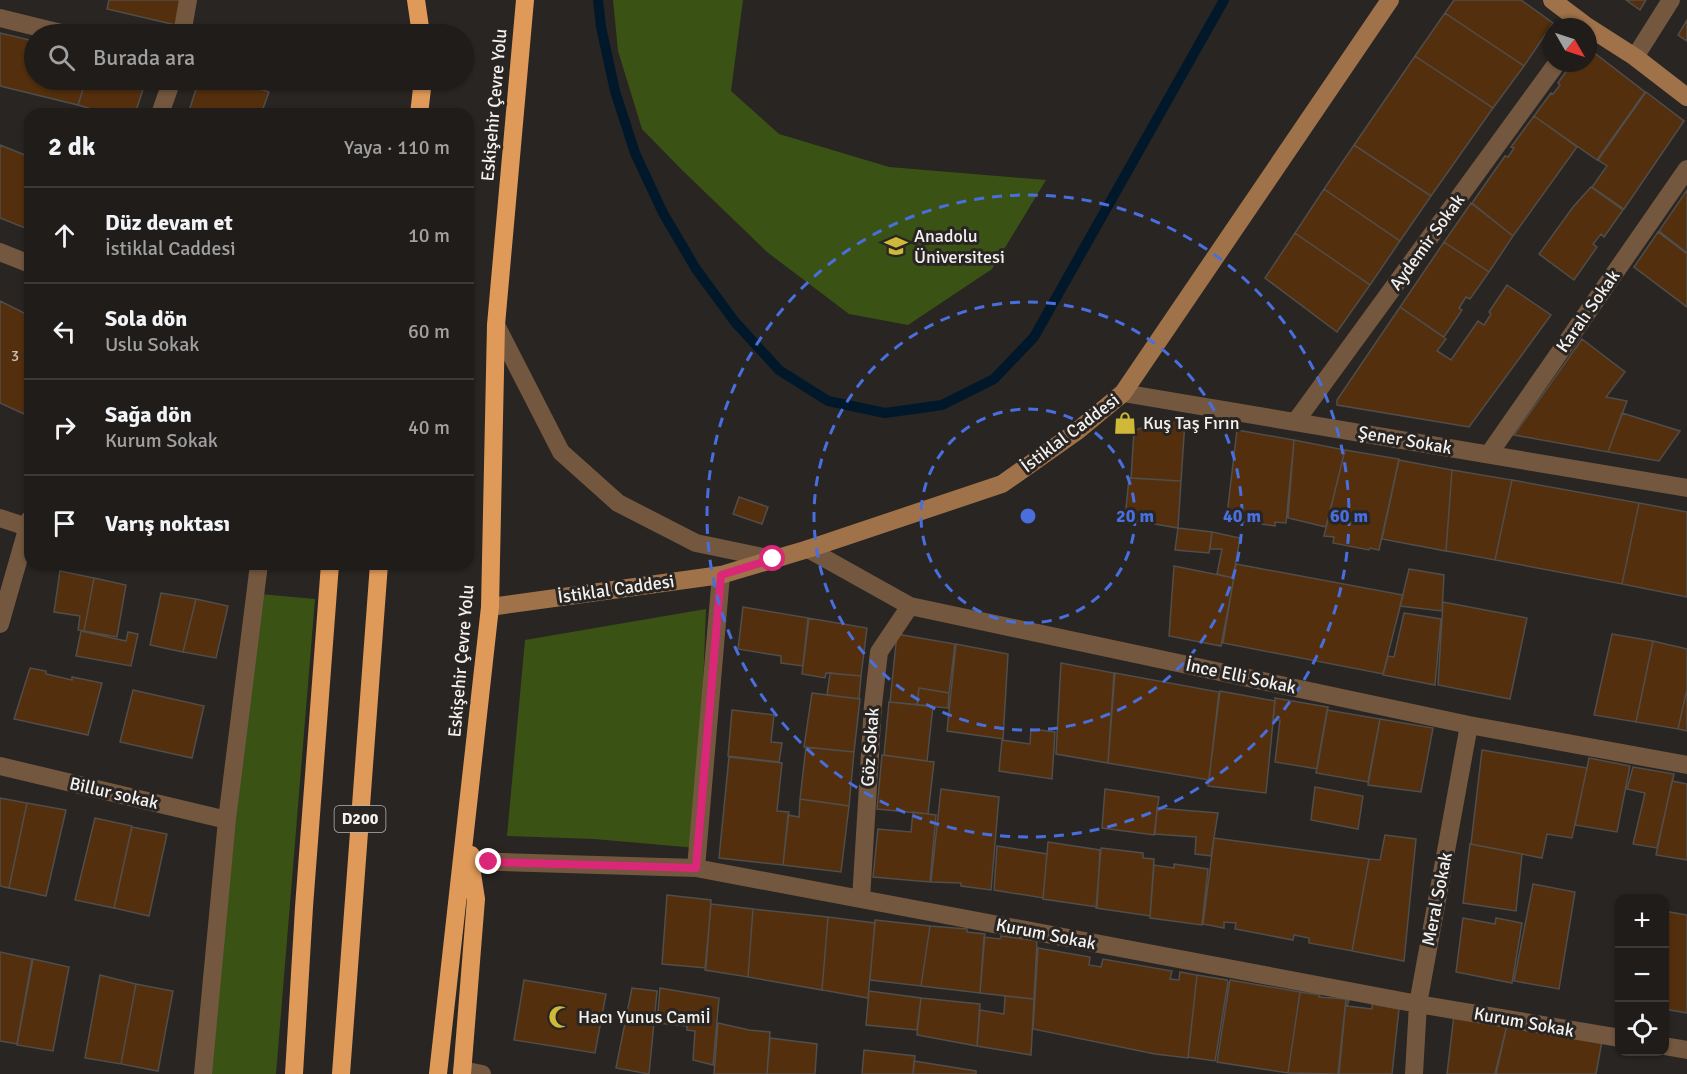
<!DOCTYPE html>
<html lang="tr">
<meta charset="utf-8">
<style>
body{margin:0;font-family:Signika,sans-serif;background:#2c2927;color:#f1f3f6}
.controls{position:absolute;right:18px;bottom:18px;display:grid;overflow:hidden;border-radius:12px;box-shadow:0 2px 4px #0004}
.controls button{width:54px;height:54px;display:grid;place-items:center;padding:0;border:0;border-bottom:2px solid #3c3a39;background:#1f1c1a;color:#f1f3f6;font:30px sans-serif}
.compass{position:absolute;left:1543px;top:18px;width:54px;height:54px;border-radius:50%;background:#1f1c1a;box-shadow:0 2px 4px #0004;rotate:129deg}
.stop{position:absolute;width:18px;height:18px;margin:-14px;border:4px solid #db2777;border-radius:50%;background:#fff}
.stop.end{background:#db2777;border-color:#fff;box-shadow:0 2px 6px #0008}
.list{margin:0;padding:0;list-style:none}
h2{display:flex;justify-content:space-between;align-items:center;height:78px;margin:0;padding:0 24px;font-size:26px}
h2 small{font-size:20px;font-weight:400;color:#a1a1a2}
.list li{display:grid;grid-template-columns:39px 1fr auto;gap:18px;align-items:center;box-sizing:border-box;height:96px;padding:0 24px;border-top:2px solid #3c3a39}
.list b{display:block;font-size:22px;white-space:nowrap}
.list p{margin:0;font-size:20px;white-space:nowrap;color:#a1a1a2}
.list em{font-size:20px;font-style:normal;color:#a1a1a2}
.icon{flex:none;width:33px;height:33px;fill:none;stroke:currentColor;stroke-width:2;stroke-linecap:round;stroke-linejoin:round}
.map{position:relative;flex:none;width:1687px;height:1074px;overflow:hidden}
.search{position:absolute;background:#1f1c1a;box-shadow:0 2px 4px #0004;left:24px;top:24px;width:450px;height:66px;display:flex;align-items:center;gap:15px;box-sizing:border-box;padding:0 21px;border-radius:33px;color:#a1a1a2;font-size:22px}
.panel{position:absolute;background:#1f1c1a;box-shadow:0 2px 4px #0004;left:24px;top:108px;width:450px;height:462px;border-radius:18px}
.map>svg:first-child{display:block}
.green{fill:#3b5215}
.lines{fill:none;stroke-linecap:round;stroke-linejoin:round}
.stream{stroke:#001829;stroke-width:10}
.building{fill:#532f0d;stroke:#514d4a;stroke-width:1.5}
.street{stroke:#73573f;stroke-width:18}
.secondary{stroke:#9f724a;stroke-width:18}
.highway{stroke:#df9959;stroke-width:18}
.route{stroke:#db2777;stroke-width:8}
.ring{fill:none;stroke:#486fdd;stroke-width:3;stroke-dasharray:10 8}
.labels{text-anchor:middle;dominant-baseline:central;stroke-width:6;stroke-linejoin:round;paint-order:stroke}
.number-label{font-size:15px;fill:#cbc0b6}
.shield{fill:#292522;stroke:#b6b4b2;stroke-width:1.5}
.shield-label{font-size:16px;font-weight:bold;fill:#f3f1ef}
.street-label{font-size:18px;fill:#f3f1ef;stroke:#292522}
.poi-label{font-size:18px;fill:#f3f1ef;stroke:#292522;text-anchor:start}
.centre{fill:#486fdd;stroke:#292522;stroke-width:3}
.ring-label{font-size:18px;text-anchor:middle;font-weight:bold;fill:#486fdd;stroke:#292522;stroke-width:6;stroke-linejoin:round;paint-order:stroke}
</style>
<div class="map">
<svg width="1687" height="1074" viewBox="0 0 1687 1074">
<rect width="100%" height="100%" fill="#292522"/>
<path class="green" d="M613,0H743L731,91L779,134L889,167L1046,180L992,269L908,325L849,314L767,252L682,170L642,129L618,51Z
M260,594L315,599L276,1074H209Z
M706,609L697,848L594,839L507,836L525,640Z"/>
<g class="lines">
<path class="stream" d="M598,0L601,27L615,91L635,153L663,213L696,269L735,322L779,370L828,401L885,413L942,405L994,379L1034,337L1224,0"/>
</g>
<path class="building" d="M109,0H180L176,25L107,9Z
M1454,0H1521L1553,23L1524,66L1445,13Z
M1626,0H1646L1640,10Z
M1445,13L1524,66L1493,108L1415,56Z
M1687,20V41L1678,35Z
M0,33L34,41V80H86L78,105L0,86Z
M1588,48L1645,92L1597,160L1534,116L1551,93L1553,94L1560,85L1558,83L1572,63H1588Z
M1415,56L1493,108L1431,196L1354,145Z
M86,80H146L135,114H108L78,105Z
M199,80H233L269,92L261,114H188Z
M1646,92L1684,121L1624,209L1592,187L1607,166L1598,160Z
M1534,116L1577,147L1513,236L1472,203L1505,156L1508,157L1514,148L1511,147Z
M0,145L30,157V230L0,218Z
M1354,145L1431,196L1400,241L1324,189Z
M1591,187L1623,210L1604,237L1601,234L1593,244L1597,247L1574,280L1539,254L1573,207Z
M1324,189L1400,241L1370,285L1295,233Z
M1687,190V253L1659,231Z
M1471,203L1513,236L1489,272L1444,242Z
M1658,232L1687,254V307L1634,267Z
M1295,233L1370,285L1337,332L1265,278Z
M1444,242L1489,272L1470,299L1466,297L1459,308L1462,310L1444,337L1400,307Z
M1507,285L1551,315L1469,427L1337,405V400L1400,307L1446,339L1437,351L1451,360L1478,321L1484,325L1491,314L1489,312Z
M0,301L30,316V397L24,414L0,403Z
M1582,339L1625,372L1606,397L1627,401L1608,452L1514,435Z
M1622,413L1680,431L1659,461L1608,452Z
M1165,418L1185,421L1181,481L1131,478L1134,431Z
M1237,430L1294,440L1286,523L1275,522V526L1239,521V517L1227,515Z
M1294,440L1345,450L1326,527L1288,518Z
M1345,450L1399,459L1379,550L1370,548L1369,550L1333,543L1334,537L1324,536Z
M1399,460L1452,470L1446,551L1382,539Z
M1452,470L1512,480L1495,560L1446,551Z
M1129,478L1181,481L1178,528L1125,519Z
M1512,480L1639,503L1622,584L1495,560Z
M739,497L768,507L762,524L733,514Z
M1639,503L1687,512V597L1622,584Z
M1178,528L1212,532L1209,553L1175,550Z
M1212,532L1240,538L1233,578L1217,574L1222,549H1210Z
M1236,564L1403,595L1383,674L1223,643Z
M1174,566L1234,578L1221,646L1169,636Z
M1409,569L1444,575L1442,611L1400,606Z
M60,571L94,578L84,631L78,630L80,616L54,612Z
M94,578L126,585L117,637L84,631Z
M161,593L196,599L183,652L150,645Z
M196,599L228,606L216,658L183,652Z
M1443,602L1527,618L1510,699L1438,685Z
M743,607L809,618L803,666L781,663V656L738,649Z
M1404,613L1441,619L1435,685L1383,675L1388,656L1394,657Z
M808,618L867,628L861,676L826,673L825,678L802,674Z
M81,631L126,641L128,632L138,634L131,666L76,656Z
M897,634L955,644L949,693L919,688L917,705L890,702Z
M1612,634L1653,641L1636,722L1594,715Z
M1653,641L1687,649V689L1678,729L1636,722Z
M956,644L1008,654L1003,739L947,731Z
M1061,663L1114,673L1108,763L1056,754Z
M30,668L46,671V674L72,680V677L102,683L88,735L14,719Z
M830,673L861,676L859,699L827,695Z
M1115,673L1219,692L1209,780L1108,763Z
M919,688L949,693L948,708L917,705Z
M1687,689V731L1678,729Z
M133,690L204,706L192,758L120,742Z
M1220,691L1275,701L1266,793L1208,786Z
M812,693L860,699L854,752L804,747Z
M1275,698L1328,707L1317,769L1275,762L1280,720H1273Z
M889,702L933,706L927,761L884,755Z
M732,710L774,715L771,742L782,743L779,762L728,756Z
M1327,710L1380,719L1368,782L1316,773Z
M1380,719L1433,728L1421,792L1368,785Z
M1031,729L1055,732L1052,779L999,771L1002,740L1030,744Z
M806,747L854,752L849,806L800,799Z
M1482,750L1587,768L1572,838L1547,834L1542,858L1471,844Z
M882,755L934,762L928,814L877,809Z
M729,757L782,763L777,811L789,812L783,865L719,858Z
M1589,758L1630,766L1617,832L1575,825Z
M1633,767L1674,774L1657,848L1633,844L1645,793L1627,789Z
M1672,781L1687,784V860L1656,855Z
M1315,787L1363,796L1358,829L1311,820Z
M941,789L999,797L991,890L961,886V883L931,882Z
M1105,789L1159,797L1154,835L1102,828Z
M0,798L27,803L9,888L0,886Z
M800,799L849,806L841,872L783,865L788,815L799,817Z
M27,803L66,810L46,896L9,888Z
M1157,808L1218,813L1211,856L1195,854L1196,837L1155,834Z
M913,812L936,815L930,882L873,877L878,829L911,832Z
M95,818L132,826L114,908L75,900Z
M132,827L167,834L149,916L114,908Z
M1385,835L1416,839L1404,961L1352,951L1369,859L1380,860Z
M1214,838L1369,859L1352,951L1309,943V938L1294,935L1293,940L1235,929L1236,923L1224,922V928L1203,924Z
M1048,842L1100,850L1097,907L1043,899Z
M1470,844L1522,854L1516,911L1463,903Z
M997,846L1047,854L1043,898L994,890Z
M1101,848L1143,853V858L1154,859L1150,916L1096,908Z
M1174,864L1208,869L1202,925L1150,918L1154,865L1174,868Z
M1533,884L1575,892L1559,989L1514,981Z
M667,895L711,900L706,968L662,964Z
M711,904L753,909L748,977L705,970Z
M753,909L828,917L822,990L748,977Z
M1664,911L1687,915V1013L1664,1009Z
M828,917L875,923L868,998L822,990Z
M1463,918L1495,924L1496,918L1522,923L1512,983L1456,972Z
M875,920L930,926L921,986L870,980Z
M930,926L967,929V932L985,934L980,993L921,986Z
M1001,936L1037,941L1034,999L980,993L984,937L1000,939Z
M1038,948L1090,957L1089,965L1101,967L1103,959L1172,971L1170,979L1179,980L1180,972L1197,975L1188,1058L1155,1054L1033,1029Z
M0,952L32,959L17,1044L0,1041Z
M33,959L69,967L53,1051L17,1045Z
M100,975L136,984L121,1064L85,1058Z
M1197,975L1227,980L1228,982L1215,1061L1188,1057Z
M524,980L606,994L595,1053L514,1040Z
M1230,980L1300,992L1288,1073L1217,1062Z
M136,984L173,991L158,1071L121,1064Z
M632,988L657,991L649,1074L616,1068Z
M660,988L719,998L713,1065L693,1060L695,1031L687,1030V1026L657,1023Z
M869,991L921,998L917,1030L866,1025Z
M1300,992L1320,995L1319,997L1346,999L1338,1074L1288,1073Z
M1005,996L1034,999L1031,1055L977,1046L980,1010L1004,1014Z
M921,998L980,1004L977,1046L917,1035Z
M1346,1000H1349L1347,1006L1372,1009V1004L1399,1009L1392,1074H1339Z
M1454,1015L1507,1025L1495,1074H1447Z
M718,1023L749,1030L770,1032L767,1074H714Z
M1507,1025L1602,1041L1596,1074H1496Z
M770,1038L817,1044L815,1074H767Z
M864,1050L915,1056L913,1074H862Z
M914,1061L976,1071V1074H913Z"/>
<g class="lines">
<path class="street" d="M0,18L65,34
M182,34L188,0
M1635,57L1671,0
M260,80H265
M160,114L172,80
M0,252L30,264
M496,325L561,452L618,503L696,543L773,559
M1123,393L1687,488
M1296,421L1557,63
M1489,454L1687,169
M0,518L30,528
M808,549L910,606L1469,725L1687,765
M0,624L30,519
M0,766L227,820
M470,861L696,868L1418,1004L1620,1038
M696,868L721,575
M861,899L873,705L879,652L910,606
M1664,1046L1687,1050
M462,1070L482,1074
M203,1074L227,820L259,564
M1414,1074L1418,1004L1469,725"/>
<path class="secondary" d="M1552,0L1585,25L1635,57L1687,97
M490,607L721,575L808,549L1002,484L1076,432L1123,393L1390,0"/>
<path class="highway" d="M416,0L421,34
M419,114L423,80
M294,1074L304,907L330,564
M341,1074L379,564
M438,1074L490,607L496,325L525,0
M462,1074L476,899L470,861L471,855"/>
</g>
<g class="lines">
<path class="route" d="M489,862L696,868L721,575L773,559"/>
</g>
<g class="ring">
<circle cx="1028" cy="516" r="107"/>
<circle cx="1028" cy="516" r="214"/>
<circle cx="1028" cy="516" r="321"/>
</g>
<defs>
<g id="university-bare" transform="scale(1.8)"><path d="M0-5L7-2L0 1L-7-2ZM-4 1L0 2.5L4 1V4Q0 6-4 4Z" fill="#ceb938" stroke="#292522" stroke-width="2.5" paint-order="stroke"/></g>
<g id="shop-bare" transform="scale(1.8)"><path d="M-5-2.5h2.3a2.7 3.5 0 0 1 5.4 0H5L5.5 6h-11ZM-1.5-2.5h3a1.5 2.3 0 0 0-3 0Z" fill="#ceb938" stroke="#292522" stroke-width="2.5" paint-order="stroke"/></g>
<g id="mosque-bare" transform="scale(1.8)"><path d="M3.5-4.9A6 6 0 1 0 3.5 4.9A5 5 0 1 1 3.5-4.9Z" fill="#ceb938" stroke="#292522" stroke-width="2.5" paint-order="stroke"/></g>
</defs>
<g fill-rule="evenodd">
<use href="#university-bare" x="896" y="246"/>
<use href="#shop-bare" x="1125" y="423"/>
<use href="#mosque-bare" x="560" y="1017"/>
</g>
<g class="labels">
<g class="number-label">
<text x="15" y="356">3</text>
</g>
<rect class="shield" x="334.5" y="806" width="51" height="26" rx="4.5"/>
<g class="shield-label">
<text x="360" y="819">D200</text>
</g>
<g class="street-label">
<text transform="translate(494 105) rotate(-85)">Eskişehir Çevre Yolu</text>
<text transform="translate(1427 242) rotate(-54)">Aydemir Sokak</text>
<text transform="translate(1588 311) rotate(-55)">Karalı Sokak</text>
<text transform="translate(1070 433) rotate(-37)">İstiklal Caddesi</text>
<text transform="translate(1405 440) rotate(10)">Şener Sokak</text>
<text transform="translate(616 589) rotate(-8)">İstiklal Caddesi</text>
<text transform="translate(461 661) rotate(-85)">Eskişehir Çevre Yolu</text>
<text transform="translate(1241 676) rotate(12)">İnce Elli Sokak</text>
<text transform="translate(870 747) rotate(-86)">Göz Sokak</text>
<text transform="translate(114 793) rotate(13)">Billur sokak</text>
<text transform="translate(1437 899) rotate(-79)">Meral Sokak</text>
<text transform="translate(1046 934) rotate(11)">Kurum Sokak</text>
<text transform="translate(1524 1022) rotate(10)">Kurum Sokak</text>
</g>
<g class="poi-label">
<text x="914" y="236">Anadolu<tspan x="914" dy="21">Üniversitesi</tspan></text>
<text x="1143" y="423">Kuş Taş Fırın</text>
<text x="578" y="1017">Hacı Yunus Camiİ</text>
</g>
</g>
<circle cx="1028" cy="516" r="9" class="centre"/>
<g class="ring-label">
<text x="1135" y="522">20 m</text>
<text x="1242" y="522">40 m</text>
<text x="1349" y="522">60 m</text>
</g>
</svg>
<div class="controls">
<button>+</button>
<button>−</button>
<button><svg class="icon" aria-label="locate" viewBox="0 0 24 24"><circle cx="12" cy="12" r="6"/><path d="M12 2v4M12 18v4M2 12h4M18 12h4"/></svg></button>
</div>
<svg class="compass" viewBox="-18 -18 36 36"><path d="M0-13l5 13h-10z" fill="#e53935"/><path d="M0 13l5-13h-10z" fill="#a1a1a2"/></svg>
<div class="stop" style="left:773px;top:559px"></div>
<div class="stop end" style="left:489px;top:862px"></div>
<div class="search"><svg class="icon" aria-label="search" viewBox="0 0 24 24"><circle cx="10" cy="10" r="6"/><path d="M15 15l6 6"/></svg>Burada ara</div>
<section class="panel">
<h2>2 dk<small>Yaya · 110 m</small></h2>
<ul class="list">
<li><svg class="icon" aria-label="ahead" viewBox="0 0 24 24"><path d="M12 20V5M6 11l6-6 6 6"/></svg><div><b>Düz devam et</b><p>İstiklal Caddesi</p></div><em>10 m</em></li>
<li><svg class="icon" aria-label="left" viewBox="0 0 24 24"><path d="M17 20v-9H6M10 6l-5 5 5 5"/></svg><div><b>Sola dön</b><p>Uslu Sokak</p></div><em>60 m</em></li>
<li><svg class="icon" aria-label="right" viewBox="0 0 24 24"><path d="M7 20v-9h11M14 6l5 5-5 5"/></svg><div><b>Sağa dön</b><p>Kurum Sokak</p></div><em>40 m</em></li>
<li><svg class="icon" aria-label="arrive" viewBox="0 0 24 24"><path d="M6 21V4h12l-3 4 3 4H6"/></svg><div><b>Varış noktası</b></div></li>
</ul>
</section>
</div>
